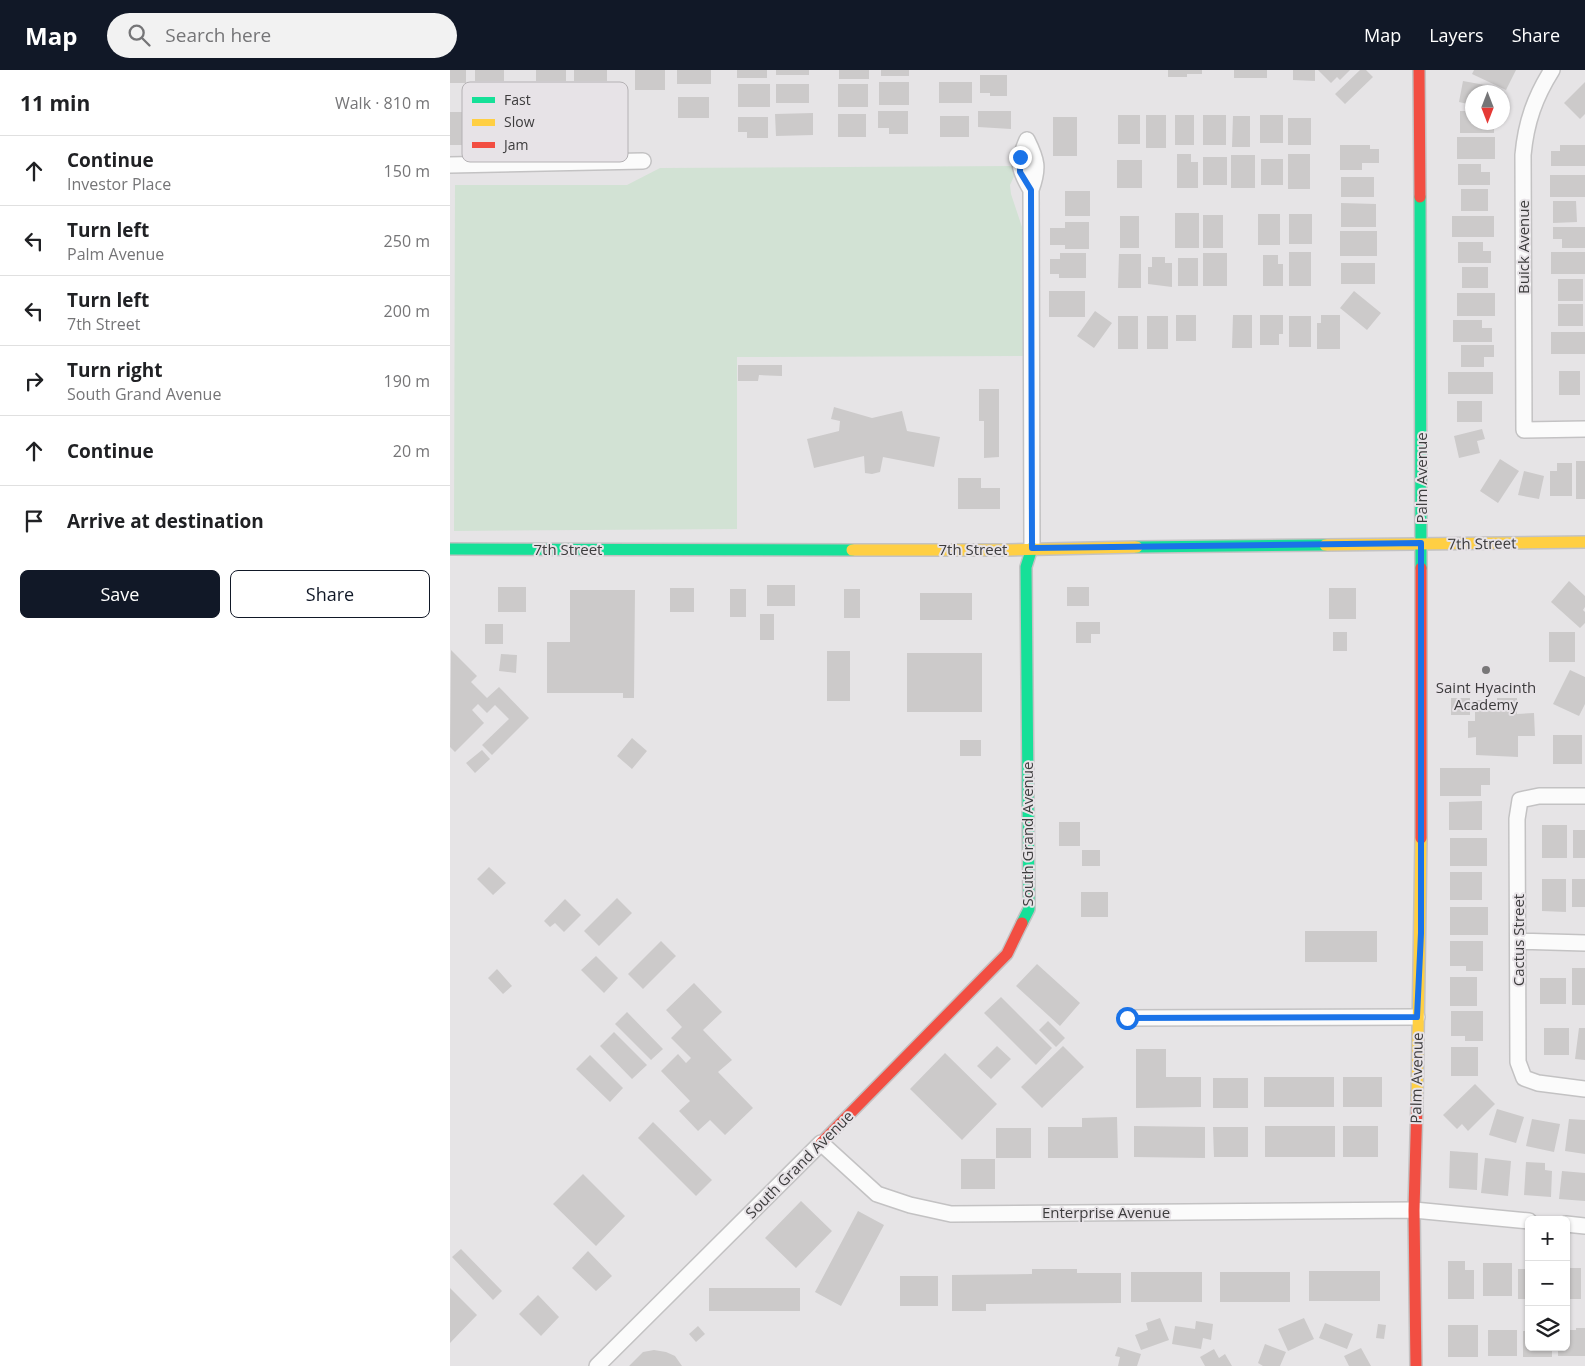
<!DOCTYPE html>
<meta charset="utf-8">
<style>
body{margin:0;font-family:"Open Sans",sans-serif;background:#f2f2f2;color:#202124}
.controls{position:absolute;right:15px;bottom:15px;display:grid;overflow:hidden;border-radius:8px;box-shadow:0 1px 4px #0004}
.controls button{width:45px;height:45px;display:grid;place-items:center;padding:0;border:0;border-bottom:1px solid #e0e0e0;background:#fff;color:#202124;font:25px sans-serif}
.compass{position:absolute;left:1015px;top:15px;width:45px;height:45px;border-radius:50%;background:#fff;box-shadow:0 1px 4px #0004;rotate:180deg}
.stop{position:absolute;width:15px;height:15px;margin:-11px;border:4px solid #1a73e8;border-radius:50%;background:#fff}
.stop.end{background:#1a73e8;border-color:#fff;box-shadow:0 1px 5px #0008}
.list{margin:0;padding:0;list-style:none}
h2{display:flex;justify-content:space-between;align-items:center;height:65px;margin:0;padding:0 20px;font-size:21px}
h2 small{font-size:16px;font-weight:400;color:#757577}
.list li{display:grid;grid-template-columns:32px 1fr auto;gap:15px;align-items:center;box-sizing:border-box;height:70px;padding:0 20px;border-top:1px solid #e0e0e0}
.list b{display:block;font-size:19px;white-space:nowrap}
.list p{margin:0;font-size:16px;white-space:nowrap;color:#757577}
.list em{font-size:16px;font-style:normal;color:#757577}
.actions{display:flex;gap:10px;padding:15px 20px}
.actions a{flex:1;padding:11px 0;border:1px solid #111827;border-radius:8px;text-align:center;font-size:18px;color:#111827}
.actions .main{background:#111827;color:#fff}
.icon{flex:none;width:28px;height:28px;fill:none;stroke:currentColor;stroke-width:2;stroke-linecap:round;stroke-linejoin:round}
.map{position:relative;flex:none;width:1135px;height:1296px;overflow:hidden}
header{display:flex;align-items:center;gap:30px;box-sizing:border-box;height:70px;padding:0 25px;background:#111827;color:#fff}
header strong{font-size:24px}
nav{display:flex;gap:28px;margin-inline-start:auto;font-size:18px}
.search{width:350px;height:45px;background:#f2f2f2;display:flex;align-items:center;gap:12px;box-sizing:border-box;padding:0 18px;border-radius:28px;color:#757577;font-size:19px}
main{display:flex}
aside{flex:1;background:#fff}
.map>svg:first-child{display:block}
.green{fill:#d2e2d4}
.building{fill:#cccaca}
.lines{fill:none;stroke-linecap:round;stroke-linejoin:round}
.street-casing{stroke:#c3c2c3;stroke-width:18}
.fast-casing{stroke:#c3c2c3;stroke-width:14}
.slow-casing{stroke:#c3c2c3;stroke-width:14}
.jam-casing{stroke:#c3c2c3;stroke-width:14}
.street{stroke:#fbfbfb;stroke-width:15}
.fast{stroke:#16e098;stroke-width:11}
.slow{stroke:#ffcf43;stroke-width:11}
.jam{stroke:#f24e42;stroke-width:11}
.route{stroke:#1a73e8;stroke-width:6}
.poi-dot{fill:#787778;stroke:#e7e3e7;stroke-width:2}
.labels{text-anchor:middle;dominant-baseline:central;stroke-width:4;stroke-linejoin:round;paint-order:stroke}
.street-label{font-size:15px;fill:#3d3c3d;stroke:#e7e3e7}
.poi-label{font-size:15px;fill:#3d3c3d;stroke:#e7e3e7}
.key{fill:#e7e3e7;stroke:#b4b1b4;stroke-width:1}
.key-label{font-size:14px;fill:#3d3c3d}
</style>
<header>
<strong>Map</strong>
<div class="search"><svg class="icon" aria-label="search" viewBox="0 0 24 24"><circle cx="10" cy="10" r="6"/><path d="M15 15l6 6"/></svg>Search here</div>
<nav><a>Map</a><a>Layers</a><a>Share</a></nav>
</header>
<main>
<aside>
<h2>11 min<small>Walk · 810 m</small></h2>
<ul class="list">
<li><svg class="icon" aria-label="ahead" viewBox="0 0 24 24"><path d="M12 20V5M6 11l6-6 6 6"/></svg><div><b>Continue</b><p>Investor Place</p></div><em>150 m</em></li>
<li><svg class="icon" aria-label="left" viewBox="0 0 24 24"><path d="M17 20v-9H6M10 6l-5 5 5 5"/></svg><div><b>Turn left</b><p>Palm Avenue</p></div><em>250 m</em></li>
<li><svg class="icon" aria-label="left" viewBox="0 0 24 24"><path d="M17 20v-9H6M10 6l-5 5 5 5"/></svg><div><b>Turn left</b><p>7th Street</p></div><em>200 m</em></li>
<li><svg class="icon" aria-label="right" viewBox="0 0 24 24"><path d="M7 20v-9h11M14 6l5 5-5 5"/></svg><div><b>Turn right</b><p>South Grand Avenue</p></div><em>190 m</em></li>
<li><svg class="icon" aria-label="ahead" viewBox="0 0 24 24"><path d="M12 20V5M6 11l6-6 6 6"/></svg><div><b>Continue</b></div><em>20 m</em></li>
<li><svg class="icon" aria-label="arrive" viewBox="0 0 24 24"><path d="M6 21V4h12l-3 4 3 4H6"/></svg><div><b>Arrive at destination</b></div></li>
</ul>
<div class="actions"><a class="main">Save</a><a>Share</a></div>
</aside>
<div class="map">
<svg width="1135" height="1296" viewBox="0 0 1135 1296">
<rect width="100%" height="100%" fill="#e6e4e6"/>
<path class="green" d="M559,96L568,98L560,115L561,124L575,166V286L287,287V459L4,461L5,115H177L210,98Z"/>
<path class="building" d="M0,0H16V13H0Z
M25,0H54V11H25Z
M86,0H116V11H86Z
M124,0H157V11H124Z
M185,0H215V20H185Z
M227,0H261V14H227Z
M287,0H317V8H287Z
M326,0H359V5H326Z
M389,0H419V9H389Z
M431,0H459V6H431Z
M718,0H752V4H737V7H718Z
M784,0H817V8H784Z
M843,0H865V11L843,10Z
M868,0H900L890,10L887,7L881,13Z
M910,0H916L923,7L895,34L885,24Z
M1024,0H1066L1056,20L1022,4Z
M530,5H557V26H540V23H530Z
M1013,11L1035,15L1033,22H1022V35L1009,32Z
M429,12H459V35H429Z
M489,12H522V33H489Z
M1135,12V44L1130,49L1114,33Z
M288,14H320V37H288Z
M326,14H359V33H326Z
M388,14H418V37H388Z
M228,27H259V48H228Z
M428,41H458V64H439V58H428Z
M528,41H561V59L528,57Z
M1010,41H1022V52H1044V63H1010Z
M0,42H18V75H0Z
M363,43V65L326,66L325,44Z
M388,44H416V67H388Z
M668,45H690V74H668Z
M696,45H716V78H696Z
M725,45H744V75H725Z
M753,45H776V75H753Z
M810,45H833V73H810Z
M490,46H519V67H490Z
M783,46H800V77H782Z
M288,47H318V68H297V62H288Z
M603,47H627V86H603Z
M838,48H861V75H838Z
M1007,67H1045V89H1007Z
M890,75H920V79H929V93H912V100H890Z
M1110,75H1135V96H1101V81H1110Z
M727,84H741V92H748V118H727Z
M838,84H860V119H838Z
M781,85H805V118H781Z
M753,87H777V115H753Z
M811,89H833V115H811Z
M667,90H692V118H667Z
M1008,94H1031V102H1040V115H1008Z
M1100,105H1135V127H1100Z
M891,107H924V127H891Z
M1011,119H1038V141H1011Z
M615,121H640V146H615Z
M1103,131H1126L1127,152L1103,153Z
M891,133L926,134V157H891Z
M725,143H749V178H725Z
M808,144H830V175H808Z
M839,144H862V174H839Z
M753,145H773V178H753Z
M670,146H689V178H670Z
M1002,146H1044V167H1002Z
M615,152H639V179H615V175H600V158H615Z
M1103,157H1135V178H1112V169H1103Z
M890,161H927V186H890Z
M1008,172H1033V181H1041V193H1008Z
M839,182H861V216H839Z
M1101,182H1135V204H1101Z
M610,183H636V208H609V204H600V189H610Z
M753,183H777V216H753Z
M669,184H691V218H668Z
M813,185H828V194H833V216H813Z
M702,187H715V193H722V217L698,214V197H702Z
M728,188H748V216H728Z
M891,193H925V214H891Z
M1012,197H1038V218H1012Z
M1108,209H1133V231H1108Z
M599,221H635V247H599Z
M904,221L931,243L917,260L890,238Z
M1007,223H1045V246H1007Z
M1108,234H1133V256H1108Z
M645,241L662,253L644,278L627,266Z
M726,245H746V271H726Z
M783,245H802V278H782Z
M810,245H833V264H829V275H810Z
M871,245H890V279H867V253H871Z
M668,246H688V279H668Z
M697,246H718V279H697Z
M839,246H861V277H839Z
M1003,250H1032V258H1042V272H1003Z
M1101,262H1135V284H1101Z
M1011,275H1044V287H1034V297H1011Z
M288,295H332V306L309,305L308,311H288Z
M1109,301H1130V325H1109Z
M998,302H1043V324H998Z
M529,319H549V387L534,388V351H529Z
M1007,331H1032V352H1007Z
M384,337L422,348L452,341L457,361L490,367L484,397L433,387L430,402L422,404L415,403L414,386L364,398L357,369L389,361L390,351L381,349Z
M1032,359L1035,369L1027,371L1030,383L1009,388L1004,366Z
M1050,389L1069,401L1048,433L1030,421Z
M1126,391H1135V429H1126Z
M1107,393H1122V426H1100V401H1107Z
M1074,401L1094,406L1089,429L1068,425Z
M508,408H531V418H550V439H508Z
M1119,511L1135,526V537L1133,540L1135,542V553L1130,558L1101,532Z
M317,515H345V536H317Z
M48,517H76V542H48Z
M617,517H639V536H617Z
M220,518H244V542H220Z
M879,518H906V549H879Z
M280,519H296V547H280Z
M394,519H410V548H394Z
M120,520H185L184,628H173V623H97V572H120Z
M470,523H522V550H470Z
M310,544H324V570H310Z
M626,552H650V564H641V573H626Z
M35,554H53V574H35Z
M883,562H897V581H883Z
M1099,562H1125V592H1099Z
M1,580L27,606L21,612L37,628L49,617L79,648L42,685L32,675L59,649L45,635L37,643L28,634L22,640L34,653L5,682L0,677Z
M377,581H400V631H377Z
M457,583H532V642H457Z
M51,584L67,585L66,603L49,601Z
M1120,600L1135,607V634L1129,646L1103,634Z
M1001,628H1020V645H1001Z
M1047,628H1067V644L1084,643L1085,666H1068V687L1026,685V667L1018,668V651H1025V630H1039V637H1047Z
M1103,665H1132V694H1103Z
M182,668L197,681L182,699L167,686Z
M510,670H531V686H510Z
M32,680L40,689L25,703L16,693Z
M990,698H1040V715H1031V726H990Z
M1032,731V760H999V732Z
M609,752H630V776H609Z
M1092,755H1117V788H1092Z
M1123,760H1135V788H1123Z
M1000,768H1037V796H1000Z
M632,780H650V796H632Z
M39,797L56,813L43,825L27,809Z
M1000,802H1032V830H1000Z
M1092,809H1116V842L1092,841Z
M1122,809H1135V837H1122Z
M631,822H658V847H631Z
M167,828L182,843L149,876L134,861Z
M115,829L131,845L114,862L105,853L100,857L94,851Z
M1000,837H1038V865H1000Z
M855,861H927V892H855Z
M211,871L226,886L193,919L178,904Z
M1000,871H1033V901H1016V896H1000Z
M146,886L168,908L154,923L131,900Z
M587,894L630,933L610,956L566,916Z
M1122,898H1135V935H1122Z
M47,899L62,916L53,924L38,908Z
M1000,907H1027V936H1000Z
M1090,908H1116V934H1090Z
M244,913L272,942L253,960L282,990L268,1002L303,1038L275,1065L260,1050L248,1061L229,1041L240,1031L211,1001L228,984L236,993L241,988L221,968L232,957L216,940Z
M551,927L602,978L586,995L534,943Z
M1001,941H1033V971H1015V966H1001Z
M177,942L213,979L201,990L165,954Z
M598,951L615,968L606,977L589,960Z
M1094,958H1119V985H1094Z
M1129,958H1135V990L1125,989Z
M164,962L197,995L182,1009L150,976Z
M547,976L561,989L541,1009L527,996Z
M613,976L634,997L592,1038L571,1017Z
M1001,977H1028V1006H1001Z
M686,979H716V1007H751V1037L686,1038Z
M495,983L547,1034L512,1070L460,1019Z
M140,985L173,1018L160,1032L126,999Z
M814,1007H884V1037H814Z
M893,1007H932V1037H893Z
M763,1008H798V1038H763Z
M1025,1014L1045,1034L1018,1061L1012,1054L1007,1059L993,1045Z
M1047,1039L1074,1047L1066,1073L1039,1065Z
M667,1047L668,1088H598V1057H632V1048Z
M1082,1049L1110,1054L1104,1082L1076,1076Z
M1119,1049L1135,1050V1084L1115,1081Z
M203,1052L262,1110L246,1126L188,1068Z
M684,1056L755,1057V1088L684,1087Z
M815,1056H885V1087H815Z
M893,1056H928V1087H893Z
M763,1057H798V1087H764Z
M546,1058H581V1088H546Z
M1000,1081L1028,1083L1027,1120L999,1118Z
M1035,1088L1061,1091L1058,1126L1031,1123Z
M511,1089H545V1119H511Z
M1076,1092L1095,1093V1100L1102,1101L1101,1127L1074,1125Z
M1112,1101L1135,1103V1131L1109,1129Z
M133,1104L175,1146L146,1176L103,1134Z
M351,1131L382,1161L346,1198L315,1168Z
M408,1141L434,1155L391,1236L365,1222Z
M11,1179L52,1221L43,1230L2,1187Z
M138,1181L162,1206L146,1221L122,1198Z
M998,1191H1015V1200H1024V1229H998Z
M1033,1193H1062V1226H1033Z
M1116,1198H1131V1229H1116Z
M582,1199H627V1203H671V1233L536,1234V1241H502V1205L582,1204Z
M1068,1199H1079V1229H1068Z
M859,1201H930V1231H859Z
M681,1202H752V1232H681Z
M770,1202H840V1232H770Z
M450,1206H488V1236H450Z
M0,1218L27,1245L0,1273Z
M259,1218H350V1241H259Z
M88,1225L109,1247L91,1266L69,1244Z
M710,1248L719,1270L691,1280L685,1265L698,1260L696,1253Z
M854,1248L864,1269L838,1281L828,1259Z
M746,1251L763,1254L761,1270L753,1268L751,1279L722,1274L725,1256L745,1259Z
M875,1253L903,1264L897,1279L869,1268Z
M928,1254L936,1255L934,1269L926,1268Z
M998,1255H1028V1287H998Z
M248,1256L255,1264L246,1272L239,1264Z
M1126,1258H1135V1286H1108V1277H1116V1260H1126Z
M1038,1260H1067V1286H1038Z
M1073,1261H1079V1277H1102V1287H1073Z
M815,1274L836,1282L830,1296H813L808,1293Z
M668,1277L691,1284L687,1296H668L670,1287L665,1286Z
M911,1278L921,1296H899L894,1286Z
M764,1279L769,1288L775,1284L782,1296H755L750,1287Z
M204,1280L216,1282L225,1286L232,1296H179L193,1282Z"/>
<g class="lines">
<g class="street-casing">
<path id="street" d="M1102,0C1085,27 1076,52 1073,85L1074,360L1135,359
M577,70C587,90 589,98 581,120L582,478
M577,70C567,93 568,98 581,120
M0,95L193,91
M1135,726H1089L1070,730L1067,749L1068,992L1074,1008L1088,1013L1135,1019
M1068,871L1135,873
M677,948L967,947
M1116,1154L1135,1156
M147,1296L371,1073L427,1124L460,1135L501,1144L964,1140L1079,1151"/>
</g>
<g class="fast-casing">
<path id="fast" d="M970,127L971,498
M687,477L875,475
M0,479L402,480
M572,853L579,839L576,497L582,478"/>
</g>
<g class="slow-casing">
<path id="slow" d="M875,475L1135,472
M402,480H558L687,477
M967,1032L971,768"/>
</g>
<g class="jam-casing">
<path id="jam" d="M969,0L970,127
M971,498V768
M371,1073L557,884L572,853
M966,1296L964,1140L967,1032"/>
</g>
<use href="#street" class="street"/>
<use href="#fast" class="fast"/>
<use href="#slow" class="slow"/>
<use href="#jam" class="jam"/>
</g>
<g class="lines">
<path class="route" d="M570,87V102L581,120L582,478L971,473V863L967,947L677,948"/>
</g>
<circle class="poi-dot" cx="1036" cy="600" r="5"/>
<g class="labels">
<g class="street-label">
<text transform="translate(1073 177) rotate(-90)">Buick Avenue</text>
<text transform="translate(971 408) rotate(-90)">Palm Avenue</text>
<text transform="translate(1032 473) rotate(-1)">7th Street</text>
<text x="118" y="479">7th Street</text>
<text x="523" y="479">7th Street</text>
<text transform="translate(577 764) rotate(-90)">South Grand Avenue</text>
<text transform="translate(1068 870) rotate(-90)">Cactus Street</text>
<text transform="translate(966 1008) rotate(-89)">Palm Avenue</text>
<text transform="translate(349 1094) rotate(-45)">South Grand Avenue</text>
<text x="656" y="1142">Enterprise Avenue</text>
</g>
<g class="poi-label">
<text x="1036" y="617">Saint Hyacinth<tspan x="1036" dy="17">Academy</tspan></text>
</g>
</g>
<rect x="12" y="12" width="166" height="80" rx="8" class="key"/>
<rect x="22" y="27" width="23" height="6" fill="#16e098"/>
<rect x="22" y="49" width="23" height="7" fill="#ffcf43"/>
<rect x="22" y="72" width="23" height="6" fill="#f24e42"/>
<g class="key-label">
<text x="54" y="35">Fast</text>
<text x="54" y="57">Slow</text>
<text x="54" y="80">Jam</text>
</g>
</svg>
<div class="controls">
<button>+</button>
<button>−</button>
<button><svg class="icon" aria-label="layers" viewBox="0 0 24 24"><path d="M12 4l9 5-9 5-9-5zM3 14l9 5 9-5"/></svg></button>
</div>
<svg class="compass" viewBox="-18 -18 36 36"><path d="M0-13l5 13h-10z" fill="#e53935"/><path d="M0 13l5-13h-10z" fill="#757577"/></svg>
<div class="stop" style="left:677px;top:948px"></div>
<div class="stop end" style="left:570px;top:87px"></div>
</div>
</main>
